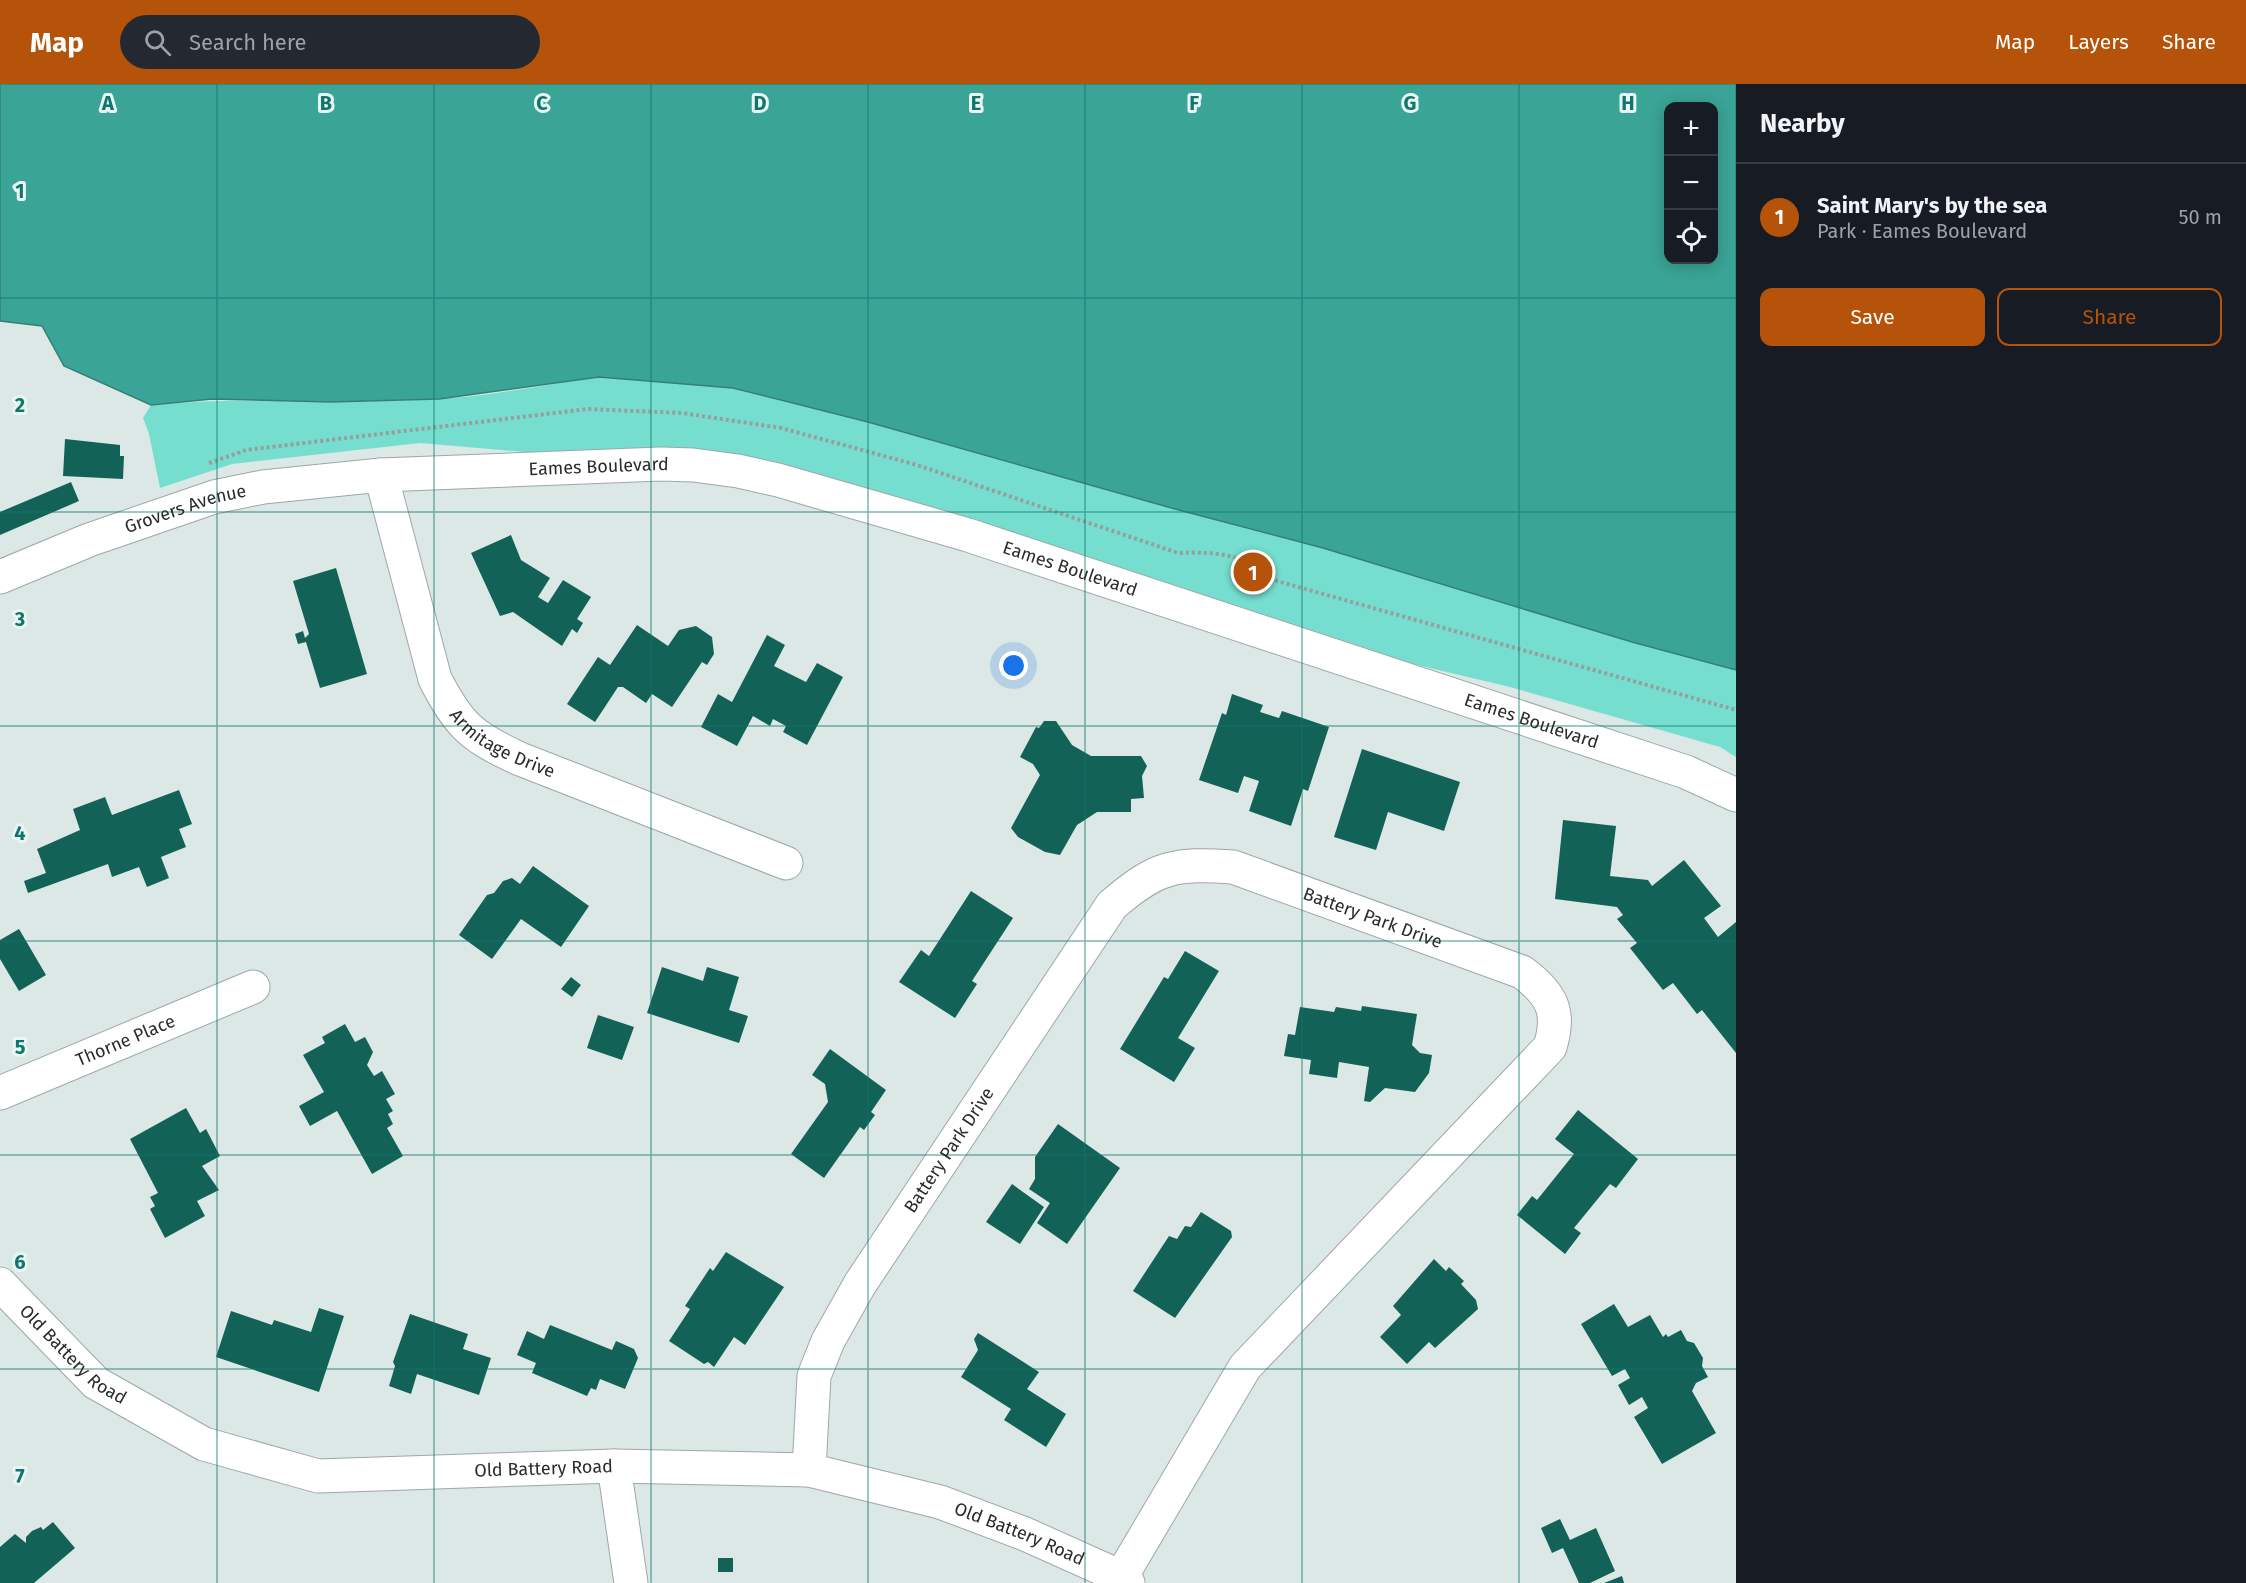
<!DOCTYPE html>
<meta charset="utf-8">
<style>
body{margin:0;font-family:"Fira Sans",sans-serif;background:#242831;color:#f1f3f6}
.controls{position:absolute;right:18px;top:18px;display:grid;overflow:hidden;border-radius:12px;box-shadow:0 3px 15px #0003}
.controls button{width:54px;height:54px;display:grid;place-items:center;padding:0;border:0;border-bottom:2px solid #363941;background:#171b24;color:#f1f3f6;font:30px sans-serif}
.you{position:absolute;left:1014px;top:582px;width:21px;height:21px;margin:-15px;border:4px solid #fff;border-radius:50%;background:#1a73e8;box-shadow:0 0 0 9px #1a73e833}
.badge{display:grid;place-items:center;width:39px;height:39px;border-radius:50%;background:#b45309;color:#fff;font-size:20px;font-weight:700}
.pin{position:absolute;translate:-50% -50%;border:3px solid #fff;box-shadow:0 2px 6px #0006}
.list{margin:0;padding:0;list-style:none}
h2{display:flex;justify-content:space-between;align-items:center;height:78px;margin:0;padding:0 24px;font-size:26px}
h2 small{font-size:20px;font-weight:400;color:#9ea1a6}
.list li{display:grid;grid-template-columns:39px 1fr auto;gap:18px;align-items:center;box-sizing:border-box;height:108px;padding:0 24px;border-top:2px solid #363941}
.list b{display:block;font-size:22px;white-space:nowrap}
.list p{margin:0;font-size:20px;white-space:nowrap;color:#9ea1a6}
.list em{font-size:20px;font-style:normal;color:#9ea1a6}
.actions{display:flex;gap:12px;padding:18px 24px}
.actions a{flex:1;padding:14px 0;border:2px solid #b45309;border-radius:12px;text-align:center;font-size:21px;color:#b45309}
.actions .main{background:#b45309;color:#fff}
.icon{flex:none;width:33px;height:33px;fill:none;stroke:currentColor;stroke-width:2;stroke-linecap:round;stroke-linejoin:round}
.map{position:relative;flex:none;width:1736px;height:1499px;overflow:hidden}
header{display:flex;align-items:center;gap:36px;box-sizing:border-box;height:84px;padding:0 30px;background:#b45309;color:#fff}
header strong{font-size:28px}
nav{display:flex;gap:33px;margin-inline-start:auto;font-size:21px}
.search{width:420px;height:54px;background:#242831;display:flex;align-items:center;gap:15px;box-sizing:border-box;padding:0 21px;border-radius:33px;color:#9ea1a6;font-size:22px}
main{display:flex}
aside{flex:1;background:#171b24}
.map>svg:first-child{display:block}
.green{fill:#76decf}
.water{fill:#3aa496;stroke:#358076;stroke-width:1.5;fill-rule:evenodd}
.building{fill:#136258}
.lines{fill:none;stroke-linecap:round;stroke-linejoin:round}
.minor-casing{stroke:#9da8a6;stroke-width:35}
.path{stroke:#969f9c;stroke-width:4;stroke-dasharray:3 3;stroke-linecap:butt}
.minor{stroke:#fff;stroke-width:33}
.grid{fill:none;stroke:#0f766e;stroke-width:1.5;stroke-opacity:0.55}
.labels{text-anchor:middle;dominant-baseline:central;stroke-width:6;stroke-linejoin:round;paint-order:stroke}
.street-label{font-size:18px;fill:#282c2b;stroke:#e9f5f2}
.grid-label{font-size:20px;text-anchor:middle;font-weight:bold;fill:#0f766e;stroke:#e9f5f2;stroke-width:6;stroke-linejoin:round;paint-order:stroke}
</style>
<header>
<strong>Map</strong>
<div class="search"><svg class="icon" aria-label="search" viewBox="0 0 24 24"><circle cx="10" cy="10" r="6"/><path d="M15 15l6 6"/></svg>Search here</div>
<nav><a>Map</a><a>Layers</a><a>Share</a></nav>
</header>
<main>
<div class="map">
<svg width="1736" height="1499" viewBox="0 0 1736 1499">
<rect width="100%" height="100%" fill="#dce8e5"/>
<path class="green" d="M599,293L733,304L868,338L1175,425L1323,464L1632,558L1736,586V673L1720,663L1510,603L1396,576L723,385L420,359L232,380L160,404L149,350L143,334L151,321C246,312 341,320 436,315C490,313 545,300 599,293Z"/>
<path class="water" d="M0,0H1736V586L1632,558L1323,464L1175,425L868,338L733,304L599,293L439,315L330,318L212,315L151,321L64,282L42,242L0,237ZM1668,22H1714V176H1668Z"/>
<path class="building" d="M65,355L120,361V372H124L123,395L63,392Z
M71,398L79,417L0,451V428Z
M511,451L521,476L550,494L538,513L548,519L563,496L591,513L577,535L583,539L577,549L572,545L562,562L513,528L500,532L471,469Z
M336,484L367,590L320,604L306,558L298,560L295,550L303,547L305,554L309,550L293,497Z
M637,541L668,562L679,546L696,542L712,553L714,570L707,581L702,578L672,623L652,610L646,619L623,603H618L595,638L567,620L598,573L610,581Z
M767,551L785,561L774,582L806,598L817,579L843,593L807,661L783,648L786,642L773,635L770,642L753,632L737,662L701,643L718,610L732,618Z
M1232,610L1263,621L1260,628L1279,634L1282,627L1329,643L1308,707L1303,705L1291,742L1249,727L1259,697L1244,692L1238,709L1199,696L1222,629L1226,631Z
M1044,637H1056L1072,661L1091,672H1141L1147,682L1142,692L1144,714L1131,715V728H1097L1077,741L1060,771L1045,768L1018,753L1011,744L1040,691L1033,680L1020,673L1036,643L1039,644Z
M1362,665L1460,698L1444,747L1388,728L1376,766L1334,753Z
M179,706L192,740L179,745L186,763L161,773L169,794L147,803L139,783L112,793L108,780L28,809L24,797L46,789L37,765L80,746L73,725L105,713L112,731Z
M1563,736L1616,742L1610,792L1648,796L1652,802L1684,776L1721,822L1704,834L1718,853L1736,838V969L1702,926L1697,930L1673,899L1663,906L1630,864L1637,859L1617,835L1623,831L1617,823L1555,815Z
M533,782L589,822L561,863L521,835L492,875L459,851L487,811L494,809L503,797L512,794L520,800Z
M971,807L1013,834L972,897L977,900L955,934L899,898L921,866L929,872Z
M19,845L46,891L19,907L0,875V856Z
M1185,867L1219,887L1178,954L1195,964L1174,998L1120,965L1164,893L1168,895Z
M662,883L703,897L707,883L739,893L729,926L748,932L739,959L647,929Z
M571,893L581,901L572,913L561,905Z
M1362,922L1417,930L1412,961L1420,969L1432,971L1429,989L1415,1008L1385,1004L1370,1018L1364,1017L1369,983L1339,978L1337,994L1309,990L1311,976L1284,972L1288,950L1295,951L1300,923L1334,928L1336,923L1361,927Z
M598,931L634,943L622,976L587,964Z
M345,940L355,958L365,953L373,968L367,981L374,992L382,987L395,1010L386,1015L393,1027L388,1030L393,1040L387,1044L403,1072L372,1090L337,1027L310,1042L299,1022L324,1008L303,971L325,959L322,953Z
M830,965L886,1006L871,1028L875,1031L864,1046L860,1043L824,1094L791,1070L828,1018L825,1000L812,991Z
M186,1024L200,1049L206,1045L220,1072L202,1082L219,1106L197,1117L205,1132L165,1154L150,1125L155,1122L150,1113L158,1109L130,1055Z
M1578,1026L1638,1075L1616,1104L1610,1100L1574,1144L1581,1149L1565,1170L1517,1131L1532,1112L1537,1116L1574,1070L1555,1055Z
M1058,1040L1120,1084L1067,1160L1037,1139L1050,1119L1029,1105L1035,1095V1073Z
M1012,1100L1044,1123L1020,1160L986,1138Z
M1201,1128L1231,1147L1232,1153L1175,1234L1133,1207L1169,1152L1177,1155L1185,1142L1191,1143Z
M726,1168L784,1203L745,1261L734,1253L714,1283L708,1278L704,1280L669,1257L690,1225L685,1222L710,1184L713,1187Z
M1434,1175L1446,1187L1449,1183L1464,1197L1461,1200L1476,1216L1478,1225L1435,1264L1429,1258L1407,1280L1380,1253L1401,1231L1393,1222Z
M1614,1220L1628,1243L1650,1231L1663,1253L1666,1250L1668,1253L1681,1246L1687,1257L1694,1259L1703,1274L1702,1282L1708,1293L1696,1299L1692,1307L1716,1349L1662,1380L1634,1333L1648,1324L1642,1313L1629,1321L1618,1301L1630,1294L1625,1285L1612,1292L1581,1240Z
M319,1224L344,1232L319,1308L216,1273L231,1227L272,1241L274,1236L311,1248Z
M410,1230L468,1250L463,1265L491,1274L479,1311L417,1290L411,1310L389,1302L395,1282L393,1278Z
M550,1241L612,1266L616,1257L634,1265L638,1274L625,1305L600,1295L596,1306L591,1304L587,1312L532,1289L536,1279L517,1271L527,1247L544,1255Z
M978,1249L1039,1288L1027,1305L1066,1330L1046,1363L1004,1336L1011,1325L961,1293L978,1266L974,1255Z
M1560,1435L1570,1456L1596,1444L1615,1487L1590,1499H1579L1563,1464L1552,1469L1541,1444Z
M53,1438L75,1464L34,1499H0V1463L15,1450L26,1459V1453L32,1447L41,1443L43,1446Z
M718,1474H733V1488H718Z
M1622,1492L1624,1499H1604Z"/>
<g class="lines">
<g class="minor-casing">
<g id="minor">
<path id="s1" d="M381,391L435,595C459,642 472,653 520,675L786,779"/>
<path id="s2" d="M0,493L89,456L214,413L263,403L381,391L661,380L693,381L738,387L778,396L968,451L1686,688L1736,711"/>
<path id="s3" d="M0,1009L253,903"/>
<path id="s4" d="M0,1200L96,1299L204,1360L318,1392L614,1382L809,1386L940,1418L1025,1450L1121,1493L1128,1499"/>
<path d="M614,1382L631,1499"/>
<path id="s5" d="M809,1386L814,1292L828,1257L860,1200L1112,821C1157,782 1175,779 1233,783L1522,888C1552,910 1561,928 1550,963L1245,1283L1121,1493"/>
</g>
</g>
<path class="path" d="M209,379L246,366L588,325L682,329L781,344L917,381L1178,469C1220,467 1244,471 1277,497L1736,626"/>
<use href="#minor" class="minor"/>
</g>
<path class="grid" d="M217,0V1499M434,0V1499M651,0V1499M868,0V1499M1085,0V1499M1302,0V1499M1519,0V1499M0,214H1736M0,428H1736M0,642H1736M0,857H1736M0,1071H1736M0,1285H1736"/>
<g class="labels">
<g class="street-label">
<text stroke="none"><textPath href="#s2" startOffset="615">Eames Boulevard</textPath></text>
<text stroke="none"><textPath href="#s2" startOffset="198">Grovers Avenue</textPath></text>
<text stroke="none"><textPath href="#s2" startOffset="1101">Eames Boulevard</textPath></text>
<text stroke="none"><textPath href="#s2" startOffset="1587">Eames Boulevard</textPath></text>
<text stroke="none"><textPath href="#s1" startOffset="308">Armitage Drive</textPath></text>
<text stroke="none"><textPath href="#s5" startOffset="933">Battery Park Drive</textPath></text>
<text stroke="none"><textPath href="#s3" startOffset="136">Thorne Place</textPath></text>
<text stroke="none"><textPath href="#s5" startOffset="358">Battery Park Drive</textPath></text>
<text stroke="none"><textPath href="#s4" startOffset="102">Old Battery Road</textPath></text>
<text stroke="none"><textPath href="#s4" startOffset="606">Old Battery Road</textPath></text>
<text stroke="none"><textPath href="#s4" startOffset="1092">Old Battery Road</textPath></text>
</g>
</g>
<g class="grid-label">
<text x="108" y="26">A</text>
<text x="326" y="26">B</text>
<text x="542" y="26">C</text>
<text x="760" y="26">D</text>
<text x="976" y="26">E</text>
<text x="1194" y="26">F</text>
<text x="1410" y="26">G</text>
<text x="1628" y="26">H</text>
<text x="20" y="114">1</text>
<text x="20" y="328">2</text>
<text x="20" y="542">3</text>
<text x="20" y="756">4</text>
<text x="20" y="970">5</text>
<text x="20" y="1185">6</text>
<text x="20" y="1399">7</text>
</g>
</svg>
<div class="controls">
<button>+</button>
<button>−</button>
<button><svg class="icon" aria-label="locate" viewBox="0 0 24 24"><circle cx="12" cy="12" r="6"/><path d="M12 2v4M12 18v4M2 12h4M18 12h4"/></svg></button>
</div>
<div class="you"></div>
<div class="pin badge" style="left:1253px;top:488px">1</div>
</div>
<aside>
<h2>Nearby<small></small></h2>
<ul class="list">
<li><span class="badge">1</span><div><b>Saint Mary's by the sea</b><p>Park · Eames Boulevard</p></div><em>50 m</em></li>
</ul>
<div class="actions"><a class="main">Save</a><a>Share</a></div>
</aside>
</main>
